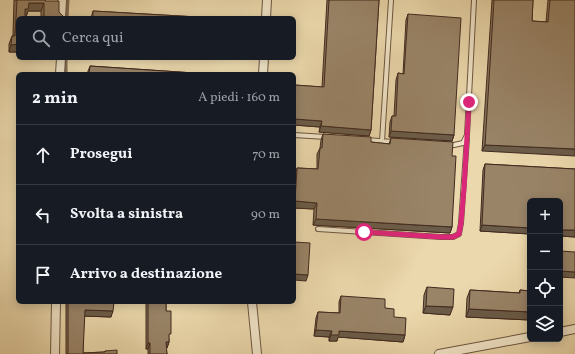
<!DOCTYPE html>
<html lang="it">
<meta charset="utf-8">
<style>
body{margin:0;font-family:Vollkorn,serif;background:#242831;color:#f1f3f6}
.controls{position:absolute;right:12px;bottom:12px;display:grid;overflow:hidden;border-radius:6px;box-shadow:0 2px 10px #0003}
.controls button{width:36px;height:36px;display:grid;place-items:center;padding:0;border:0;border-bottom:1px solid #363941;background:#171b24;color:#f1f3f6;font:20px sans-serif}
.stop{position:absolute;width:12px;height:12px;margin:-9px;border:3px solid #db2777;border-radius:50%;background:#fff}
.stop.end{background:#db2777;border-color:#fff;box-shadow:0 1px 4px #0008}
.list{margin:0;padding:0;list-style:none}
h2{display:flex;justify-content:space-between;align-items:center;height:52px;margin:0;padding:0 16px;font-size:17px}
h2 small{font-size:13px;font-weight:400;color:#9ea1a6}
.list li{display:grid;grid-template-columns:26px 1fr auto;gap:12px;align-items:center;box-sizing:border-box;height:60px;padding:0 16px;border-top:1px solid #363941}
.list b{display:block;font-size:15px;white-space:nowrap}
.list em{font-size:13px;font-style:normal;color:#9ea1a6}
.icon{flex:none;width:22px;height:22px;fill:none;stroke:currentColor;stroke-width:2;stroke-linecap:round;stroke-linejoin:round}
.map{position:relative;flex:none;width:575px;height:354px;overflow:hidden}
.search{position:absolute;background:#171b24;box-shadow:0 2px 10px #0003;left:16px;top:16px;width:280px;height:44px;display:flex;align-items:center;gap:10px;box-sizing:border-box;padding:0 14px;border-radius:6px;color:#9ea1a6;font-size:15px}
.panel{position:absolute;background:#171b24;box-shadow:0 2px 10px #0003;left:16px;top:72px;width:280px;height:232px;border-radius:6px}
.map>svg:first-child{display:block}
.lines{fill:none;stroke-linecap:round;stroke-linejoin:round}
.stream{stroke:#846f57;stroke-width:3}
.service-casing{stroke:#6c5642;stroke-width:6}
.minor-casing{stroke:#6c5642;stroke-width:10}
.service{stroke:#f2e6c9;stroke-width:4}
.minor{stroke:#f2e6c9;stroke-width:8}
.wall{fill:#847259;stroke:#412a1f}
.shaded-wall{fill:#6b5c49;stroke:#412a1f}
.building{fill:#998468;stroke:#412a1f}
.route{stroke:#db2777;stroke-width:5}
</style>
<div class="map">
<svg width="575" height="354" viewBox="0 0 575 354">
<rect width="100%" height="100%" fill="#ebd8ac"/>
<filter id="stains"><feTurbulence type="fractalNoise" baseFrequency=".005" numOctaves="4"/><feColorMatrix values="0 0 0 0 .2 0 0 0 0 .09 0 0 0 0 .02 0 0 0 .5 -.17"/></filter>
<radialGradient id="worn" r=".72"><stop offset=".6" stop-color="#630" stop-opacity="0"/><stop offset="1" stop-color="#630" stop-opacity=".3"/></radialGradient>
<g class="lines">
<path class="stream" d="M67,18L68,0
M66,74V58"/>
<g class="service-casing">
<path id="service" d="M294,135L326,137
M366,140L393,142
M382,141L391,0
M448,145H454L463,143L467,135L474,0
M318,229L441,237H453L459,234L461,223L467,138"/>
</g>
<g class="minor-casing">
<path id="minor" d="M61,18L62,0
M266,18L267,0
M60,74L61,58
M263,74L264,58
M252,302L257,354
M560,332L575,329
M55,354L56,302
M439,354L530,337"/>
</g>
<use href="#service" class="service"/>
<use href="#minor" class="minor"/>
</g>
<path class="wall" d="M14,0H45V1L59,12L63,18H41V11H28L26,17H25L18,52H9V44L12,36H13Z
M327,0H379L371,130L369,136L319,132L320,127L294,125V85L322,87Z
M492,0H533L532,21L546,22L548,0H575L482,151Z
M93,11L215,18H91Z
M408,14L454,135L452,141L389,137L390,122L392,116H394L396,80L398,73L403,74L406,20Z
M90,66L209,74H87Z
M323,134L371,142L389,144L391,138L452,156V227L450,233L313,225L314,209L294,208L295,174L297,168L317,169V154L320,148L321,140Z
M485,164L575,169V237L560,236V201H530V234L480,231L483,170Z
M427,287L450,315L423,313L424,295Z
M470,290L519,293L520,290L530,291V320L466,317L467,298Z
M341,296L385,308L394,317L405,335L403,342L338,337L337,341H329V337L314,336L316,318L318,312L339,313V302Z
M66,302H114L111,317L84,316L83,353L104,352L105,351L117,354H66Z
M146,302H166V311L169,339V342L167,348H166L167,354H148V349H146Z"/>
<path class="shaded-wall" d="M29,3H44L41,11H28L26,17H22L25,9Z
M18,44V52H9L11,45Z
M294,119L322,121L320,127L294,125Z
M321,126L371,130L369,136L319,132Z
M391,131L454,135L452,141L389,137Z
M485,145L575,149V156L482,151Z
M295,201L317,203L314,209L294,208V204Z
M316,219L452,227L450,233L313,225Z
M482,225L530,228V234L480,231Z
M560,230H575V237L560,236Z
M560,271L575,272V278L560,277Z
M294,274L308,275L306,281L294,280Z
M426,306L453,307L450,315L423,313Z
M469,309L530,312V320L466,317Z
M85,310L113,311L111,317L82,316Z
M316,330L332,331L329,337L314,336Z
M339,331L405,335L403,342L338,337L337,341H329L331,335Z
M166,342H169L167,348H163Z
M148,343H150L148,349H146Z"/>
<path class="building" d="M17,0H45V1H59V12L63,16V18H44V3H29L28,9H25V18H18V44L11,45L12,36H15Z
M329,0H379L371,130L321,126L322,121L294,119V85L324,87Z
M494,0H533L532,21L548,22L550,0H575V149L485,145Z
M93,11L215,18H93Z
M408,14L461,18L454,135L391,131L392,116H396L398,73L404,74Z
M90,66L209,74H89Z
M323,134L371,137V142L390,144L391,138L453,142L452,156H456L452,227L316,219L317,203L295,201L297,168L318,169L320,148H322Z
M485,164L575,169V230H560V201H530V228L482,225Z
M294,242L310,243L308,275L294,274Z
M560,251L575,252V272L560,271Z
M427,287L454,289L453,307L426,306Z
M470,290L520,293V290L530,291V312L469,309Z
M341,296L385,299V308L394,309V317L406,318L405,335L339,331V335H331L332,331L316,330L318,312L340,313Z
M68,302H114L113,311L85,310L83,353L105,352V351L117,350V354H68Z
M148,302H166V311H171V334H169V342H166L167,354H150V343H148Z"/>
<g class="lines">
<path class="route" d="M364,232L441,237H453L459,234L461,223L464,188L469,102"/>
</g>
<rect width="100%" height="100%" filter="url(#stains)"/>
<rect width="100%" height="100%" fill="url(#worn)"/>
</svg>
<div class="controls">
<button>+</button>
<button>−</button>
<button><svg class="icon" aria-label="locate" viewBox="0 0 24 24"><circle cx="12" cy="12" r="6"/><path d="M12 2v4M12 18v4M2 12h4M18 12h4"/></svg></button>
<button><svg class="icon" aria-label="layers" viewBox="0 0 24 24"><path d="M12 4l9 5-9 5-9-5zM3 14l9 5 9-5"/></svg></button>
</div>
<div class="stop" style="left:364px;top:232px"></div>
<div class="stop end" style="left:469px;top:102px"></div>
<div class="search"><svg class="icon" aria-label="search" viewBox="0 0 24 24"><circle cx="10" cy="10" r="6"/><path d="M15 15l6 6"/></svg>Cerca qui</div>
<section class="panel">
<h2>2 min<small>A piedi · 160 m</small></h2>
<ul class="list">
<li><svg class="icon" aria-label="ahead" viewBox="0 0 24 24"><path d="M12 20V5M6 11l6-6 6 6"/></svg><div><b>Prosegui</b></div><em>70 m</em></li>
<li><svg class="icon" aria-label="left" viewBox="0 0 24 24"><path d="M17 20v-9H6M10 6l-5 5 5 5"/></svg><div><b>Svolta a sinistra</b></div><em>90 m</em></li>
<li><svg class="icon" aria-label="arrive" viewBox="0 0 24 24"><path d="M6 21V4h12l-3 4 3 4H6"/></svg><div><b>Arrivo a destinazione</b></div></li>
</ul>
</section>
</div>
